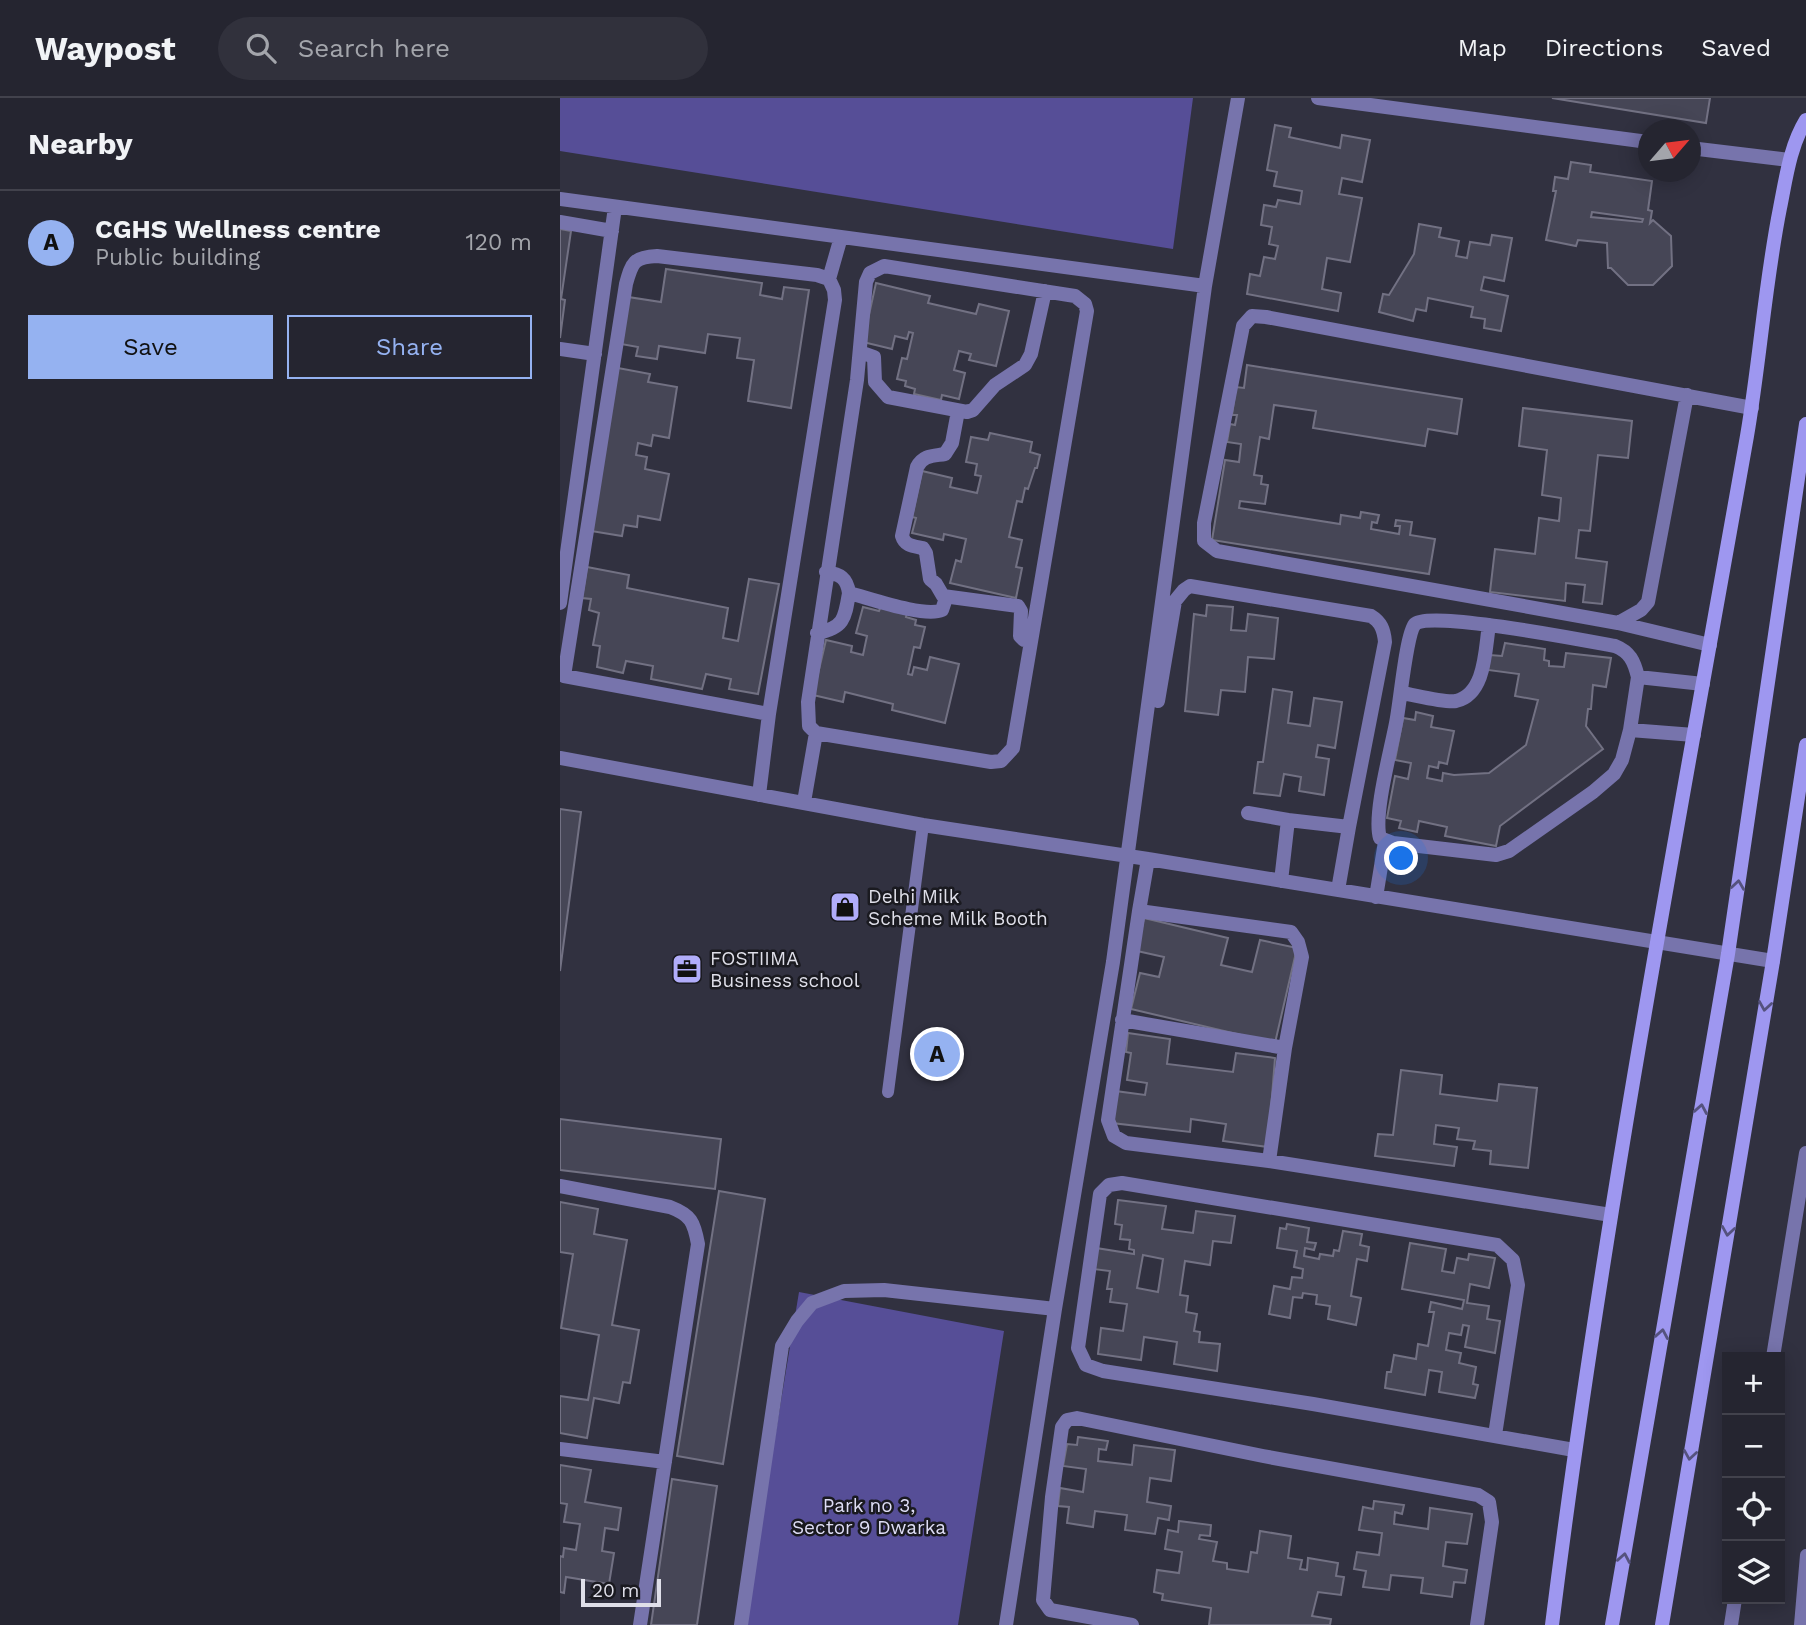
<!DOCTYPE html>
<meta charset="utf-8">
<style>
body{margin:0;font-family:"Work Sans",sans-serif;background:#31313c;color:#f1f3f6}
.controls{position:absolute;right:21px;bottom:21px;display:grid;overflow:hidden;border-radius:0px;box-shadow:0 4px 18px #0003}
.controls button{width:63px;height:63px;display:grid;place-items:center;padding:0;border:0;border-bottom:2px solid #42424c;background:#252530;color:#f1f3f6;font:35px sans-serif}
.compass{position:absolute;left:1078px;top:21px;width:63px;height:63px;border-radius:50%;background:#252530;box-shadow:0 4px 18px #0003;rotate:62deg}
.scale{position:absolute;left:21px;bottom:18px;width:80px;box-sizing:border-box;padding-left:7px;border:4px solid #dfdfe9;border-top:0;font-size:19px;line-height:24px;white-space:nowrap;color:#dfdfe9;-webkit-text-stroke:5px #1a1a20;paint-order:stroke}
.you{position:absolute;left:842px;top:761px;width:24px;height:24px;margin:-18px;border:5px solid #fff;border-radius:50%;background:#1a73e8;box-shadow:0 0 0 10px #1a73e833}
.badge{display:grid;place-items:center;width:46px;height:46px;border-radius:50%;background:#95b2f1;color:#111;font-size:23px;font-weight:700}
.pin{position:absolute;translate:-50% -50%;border:4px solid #fff;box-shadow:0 2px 7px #0006}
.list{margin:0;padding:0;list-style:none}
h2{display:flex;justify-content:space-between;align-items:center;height:91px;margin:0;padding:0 28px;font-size:30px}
h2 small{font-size:23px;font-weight:400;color:#a3a5ab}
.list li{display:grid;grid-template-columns:46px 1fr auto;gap:21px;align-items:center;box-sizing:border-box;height:105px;padding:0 28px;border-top:2px solid #42424c}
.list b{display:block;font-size:26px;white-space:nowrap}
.list p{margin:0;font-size:23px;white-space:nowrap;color:#a3a5ab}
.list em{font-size:23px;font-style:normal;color:#a3a5ab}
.actions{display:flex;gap:14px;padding:21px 28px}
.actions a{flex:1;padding:16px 0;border:2px solid #95b2f1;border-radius:0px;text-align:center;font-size:24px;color:#95b2f1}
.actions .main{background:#95b2f1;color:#111}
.icon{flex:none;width:38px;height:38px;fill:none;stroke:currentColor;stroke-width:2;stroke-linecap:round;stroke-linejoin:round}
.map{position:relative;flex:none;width:1246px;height:1527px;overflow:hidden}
header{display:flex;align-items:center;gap:42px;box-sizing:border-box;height:98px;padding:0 35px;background:#252530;border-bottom:2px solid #42424c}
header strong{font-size:33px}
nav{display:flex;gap:38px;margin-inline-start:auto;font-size:24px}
.search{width:490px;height:63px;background:#31313c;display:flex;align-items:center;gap:18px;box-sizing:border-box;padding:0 24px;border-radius:38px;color:#a3a5ab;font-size:26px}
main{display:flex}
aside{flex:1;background:#252530}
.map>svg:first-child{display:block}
.green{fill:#564e97}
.building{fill:#464656;stroke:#727183;stroke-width:2;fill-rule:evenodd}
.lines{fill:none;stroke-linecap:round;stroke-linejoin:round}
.lane{stroke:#7774ac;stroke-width:12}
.street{stroke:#7774ac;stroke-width:14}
.secondary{stroke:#9e97f0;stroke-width:14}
.oneway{stroke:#55527e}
.labels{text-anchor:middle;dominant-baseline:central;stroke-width:5;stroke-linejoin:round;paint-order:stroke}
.poi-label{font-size:19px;fill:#dfdfe9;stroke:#1a1a20;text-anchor:start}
.park-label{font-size:19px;fill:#deddf5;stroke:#1a1a20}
</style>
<header>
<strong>Waypost</strong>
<div class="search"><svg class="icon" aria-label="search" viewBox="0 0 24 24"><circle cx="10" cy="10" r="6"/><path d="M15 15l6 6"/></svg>Search here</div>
<nav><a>Map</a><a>Directions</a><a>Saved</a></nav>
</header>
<main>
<aside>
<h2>Nearby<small></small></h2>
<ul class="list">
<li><span class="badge">A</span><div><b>CGHS Wellness centre</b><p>Public building</p></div><em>120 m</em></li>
</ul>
<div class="actions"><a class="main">Save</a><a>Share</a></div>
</aside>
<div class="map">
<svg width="1246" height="1527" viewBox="0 0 1246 1527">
<rect width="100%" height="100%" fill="#313140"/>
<path class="green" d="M0,0H633L613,151L0,53Z
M239,1194L444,1233L398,1527H184Z"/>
<path class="building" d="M992,0H1150L1146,25Z
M715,27L731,30L729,39L780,50L782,37L810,42L802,84L782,80L779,96L802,100L790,164L767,160L762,191L781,195L778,213L687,196L690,176L700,178L704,159L715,161L718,148L709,146L712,129L701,127L704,107L716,109L718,102L740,106L742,93L714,88L717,74L707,72Z
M1011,64L1031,67L1030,74L1092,83L1088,112L1092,113L1090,125L1093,122L1111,138L1112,168L1093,187H1068L1051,170H1048L1047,145L1018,142L1016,148L986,142L996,93H993L995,79L1008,81ZM1032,114L1083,121L1082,124L1031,119Z
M859,126L881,130L879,139L899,143L896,158L907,160L910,144L930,147L932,137L952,140L944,183L924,179L921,192L948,198L941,233L924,230L925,221L911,219L913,209L868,200L866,213L856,211L853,223L819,214L823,196L829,197L854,156Z
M0,131L11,133L1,201L5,202L0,240Z
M106,171L202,185L200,197L222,201L224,189L249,192L231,310L188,303L194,262L177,260L180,240L148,236L145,255L99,248L97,261L76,258L78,249L61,246L68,199L101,204Z
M316,185L370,198L368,205L416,216L419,206L449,213L436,268L409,262L411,256L399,253L394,272L405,275L399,301L382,297L381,302L354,296L355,291L345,288L346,283L337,281L342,260L347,261L353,235L349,234L347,241L335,238L332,251L303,244Z
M687,267L902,301L897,336L868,331L865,348L753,330L756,313L714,307L709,341L700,339L694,377L702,378L701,386L708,387L705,406L680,403L679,410L780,426L781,417L800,420L801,414L819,417L817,425L812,424L811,431L839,436L840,428H835L836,422L852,424L850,437L875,441L869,476L652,442L665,362L679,364L681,346L667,344L670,326L675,327L677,317H672L676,289L684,290Z
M58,270L90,276L88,284L117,289L109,340L93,337L91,348L78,345L76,357L87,359L85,371L109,376L100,422L78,418L77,429L64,427L62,438L31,433Z
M963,310L1072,323L1068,360L1038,357L1030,433L1019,432L1016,460L1047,464L1042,506L1023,504L1025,487L1006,485L1005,503L930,494L935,451L975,456L979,420L999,423L1001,400L982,397L987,352L959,348Z
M430,335L472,344L470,354L480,357L477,370H475L468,391L465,390L462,404L457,403L449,439L462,442L456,469L462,470L456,500L390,485L396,462L401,464L406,441L384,436L383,442L352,435L356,420L352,419L362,373L392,380L390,389L417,395L421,378L415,377L417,366L406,364L411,339L428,342Z
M27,469L69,477L67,490L168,510L163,540L178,543L189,481L219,486L198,596L169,591L171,581L146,576L142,591L91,581L93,568L66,563L63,575L37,569L40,548L33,547L39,515L29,512L31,501L22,500Z
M647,507L673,509L671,532L686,533L688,516L718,520L714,561L688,559L685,594L661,592L658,617L625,613L634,516L646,518Z
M321,508L347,514L346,519L356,522L355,527L365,529L360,550L354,549L348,576L352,577L354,569L367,572L370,559L399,566L385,625L332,612L333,606L285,594L283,604L253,597L266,542L292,548L291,554L303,557L307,538L296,535L303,509L319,513Z
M945,545L985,551L984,562L989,563V568L1004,569L1006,555L1051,560L1046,589L1033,587L1031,611H1028L1026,628L1043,651L940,728L936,748L885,738L887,729L859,723L857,734L839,730L841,723L827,720L835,678L848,681L851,665L835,662L843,620L855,622L856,614L873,618L871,629L894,633L887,666L879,664L878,670L869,668L867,680L882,683L883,675L894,677L929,675L966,647L978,602L955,598L959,576L928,572L930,557L942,558Z
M713,591L732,594L728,625L750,628L754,600L782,604L775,650L758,647L756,659L769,661L764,697L739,693L741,679L724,676L720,698L694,695L698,664H703Z
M0,711L21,714L0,873Z
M584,820L668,840L661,867L692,874L700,842L737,850L715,945L571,911L580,875L599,879L604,859L577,853Z
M568,935L610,941L607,966L673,974L676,955L715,960L708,1049L663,1043L666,1026L631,1021L630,1034L552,1025L555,993L585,997L587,985L567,982L571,955L566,954Z
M841,972L882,977L880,996L937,1003L939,986L977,990L968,1070L930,1066L931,1053L913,1051L915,1043L897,1041L899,1030L876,1027L874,1046L897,1049L894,1068L815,1058L818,1036L833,1037Z
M0,1021L161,1041L155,1091L0,1072Z
M159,1093L205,1101L163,1366L117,1358Z
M558,1102L606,1108L602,1131L633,1135L636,1113L675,1118L671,1145L653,1143L650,1167L625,1163L620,1197L628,1198L626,1214L637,1216L634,1233L640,1234L639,1244L660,1246L657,1273L614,1266L617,1244L584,1239L581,1262L538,1256L541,1230L563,1233L567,1206L550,1204L552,1191H547L550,1173L533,1171L536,1150L574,1156V1152L569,1151L570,1142L560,1141L562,1127L555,1126ZM583,1157L603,1161L598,1194L577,1190Z
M0,1104L38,1111L34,1136L67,1142L52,1227L79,1232L70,1285L63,1284L59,1305L34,1300L27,1340L0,1335V1298L28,1302L39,1237L1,1230L13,1156L0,1154Z
M727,1126L749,1130L747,1144L756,1145L754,1152L745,1150L744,1158L759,1161L760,1156L773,1158L774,1152L779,1153L783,1133L802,1136L800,1147L809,1149L807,1163L797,1161L791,1198L801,1200L796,1227L768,1221L770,1208L756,1206L757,1197L743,1195L742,1200L733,1199L730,1220L709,1216L714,1188L730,1191L732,1179L742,1180L743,1171L734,1169L737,1153L717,1150L720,1130L726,1131Z
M850,1145L886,1151L882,1173L894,1175L897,1160L908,1162L909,1156L935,1160L929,1190L910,1186L907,1205L929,1208L927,1221L940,1223L935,1255L905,1249L909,1228L903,1227L901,1237L889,1235L886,1252L901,1255L899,1265L916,1269L913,1286L918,1287L915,1300L879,1294L882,1274L869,1272L865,1297L825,1290L827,1274H831L834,1257L856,1261L858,1246L868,1248L874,1214H869L871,1204L902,1211L904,1202L842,1191Z
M518,1339L548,1343L546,1352L539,1351L538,1363L572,1367L574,1347L615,1352L611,1383L590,1380L587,1404L611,1408L609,1422L598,1420L595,1436L565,1432L567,1417L535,1413L533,1429L507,1425L509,1409L498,1408L500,1390L523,1394L526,1371L503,1368L507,1346L517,1347Z
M0,1367L31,1372L25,1404L61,1410L58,1432L45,1430L42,1453L54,1455L49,1486L6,1479L4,1495L0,1494V1458L3,1459L4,1450L16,1452L20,1426L4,1424L7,1406L0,1405Z
M112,1381L157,1388L137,1527H91Z
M814,1403L844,1407L842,1416L835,1414L834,1426L868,1431L870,1410L912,1416L907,1446L886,1444L883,1468L907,1472L905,1485L894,1484L892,1499L861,1495L863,1480L831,1477L829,1492L803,1489L806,1473L794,1471L797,1454L819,1457L822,1435L799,1432L803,1409L813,1411Z
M619,1423L651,1427L650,1438L640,1437L639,1441L657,1444L653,1463L667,1465V1471L688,1474L691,1454L697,1455L700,1433L731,1438L728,1460L742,1462L740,1471L747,1472L748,1460L778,1465L776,1478L784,1479L781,1497L758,1494L752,1518L771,1521L770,1527H649L651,1510L602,1502L603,1496L594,1494L597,1472L619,1475L622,1454L605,1451L608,1432L618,1434Z"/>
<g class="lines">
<path class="lane" d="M328,994L363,727
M1240,1527L1246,1457"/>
<path class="street" d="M758,0L1088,44
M1130,50L1229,62
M0,101L645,188
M0,124L52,133
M324,168L515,198L525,206L527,213L453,650L441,663L431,664L256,635L249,628L248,604L297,282L306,184L310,175Z
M269,181L281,139
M0,251L35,256
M300,254L314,259L315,284L328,299L407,314L413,312L435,287L465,267L471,256L485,193
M1127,297L1088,504L1081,512L1058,525L657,453L644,443V425L683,228L692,218L706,219C868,248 1030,279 1192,310
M398,313L392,345L385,356C373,358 363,357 357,369L342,438C345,448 353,448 363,450L366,455L370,481L376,486L383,498L458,508L461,513L460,538L464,542H471
M266,474C280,476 287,480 289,495C309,500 365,520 382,512L386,500
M0,505L55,109
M1058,525L1150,547
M257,535C284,530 285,520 289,495
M842,595C855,597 884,605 896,603C926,596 925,551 929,527
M598,603L615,503L624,492L630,488L811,518C821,524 824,532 825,544L789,729
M1070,632L1062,662L1054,676L1033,694L949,753L936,757L833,745L820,740C813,717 831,652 836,625C840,607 846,536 855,526C868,512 1028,543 1055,548C1070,554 1074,563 1078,579
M1134,637L1070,632L1078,579L1143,586
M0,660L363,727L588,761L1213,863
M199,697L209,616L275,202L274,192L269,181L257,177L97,158C74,159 72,164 66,186L4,578L209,616
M244,704L256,635
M688,715L728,722
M721,783L728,722L789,729L778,792
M816,799L825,744
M579,813L588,761
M562,922L725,950L709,1063
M725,950L742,859L738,844L731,834L579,813L548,1022L554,1038L566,1045L709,1063L1051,1117
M0,1088L110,1109C131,1117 134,1124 138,1146L80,1527
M1213,1259L1246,1055
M935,1337L958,1187L953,1162L937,1147L562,1085L549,1087L540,1096L518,1250L526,1267L543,1273L753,1306L1014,1352
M0,1351L105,1364
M181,1527L222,1248L237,1223L252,1205L284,1193L324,1192L495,1211
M446,1527L495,1211L553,864L645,188L678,0
M572,1527L490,1512L483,1502L492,1399L502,1329L507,1322L517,1320L703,1358L918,1397L929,1404L932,1424L917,1527
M1171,1527L1175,1501"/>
<path class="secondary" d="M992,1527C1042,1128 1117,733 1187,338C1200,262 1205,185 1220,110C1226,80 1230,48 1246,22
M1052,1527L1168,856L1246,326
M1102,1527L1213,863L1246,647"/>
</g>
<defs><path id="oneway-chevron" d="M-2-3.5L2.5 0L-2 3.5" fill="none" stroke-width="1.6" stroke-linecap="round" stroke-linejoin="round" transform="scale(1.75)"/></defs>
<g class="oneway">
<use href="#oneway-chevron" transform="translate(1178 787) rotate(-82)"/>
<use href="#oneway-chevron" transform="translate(1205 908) rotate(99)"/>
<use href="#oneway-chevron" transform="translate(1141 1011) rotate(-80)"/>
<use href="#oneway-chevron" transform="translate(1168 1133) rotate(99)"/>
<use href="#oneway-chevron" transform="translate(1102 1236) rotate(-80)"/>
<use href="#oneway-chevron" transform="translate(1130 1357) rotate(99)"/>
<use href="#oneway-chevron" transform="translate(1064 1460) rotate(-80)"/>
</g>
<defs>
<g id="shop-square" transform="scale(1.575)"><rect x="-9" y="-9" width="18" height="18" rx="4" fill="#b1adfa" stroke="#1a1a20"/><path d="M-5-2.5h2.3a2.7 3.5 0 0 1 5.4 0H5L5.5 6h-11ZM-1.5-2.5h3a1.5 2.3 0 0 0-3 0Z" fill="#111"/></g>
<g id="office-square" transform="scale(1.575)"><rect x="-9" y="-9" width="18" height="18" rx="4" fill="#b1adfa" stroke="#1a1a20"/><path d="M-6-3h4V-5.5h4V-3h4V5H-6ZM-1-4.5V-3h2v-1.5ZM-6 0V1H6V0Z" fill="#111"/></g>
</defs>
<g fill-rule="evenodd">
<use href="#shop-square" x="285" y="809"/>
<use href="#office-square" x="127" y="871"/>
</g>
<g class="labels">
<g class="poi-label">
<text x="308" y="798">Delhi Milk<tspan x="308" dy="22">Scheme Milk Booth</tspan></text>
<text x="150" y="860">FOSTIIMA<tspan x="150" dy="22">Business school</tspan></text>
</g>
<g class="park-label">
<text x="309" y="1407">Park no 3,<tspan x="309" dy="22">Sector 9 Dwarka</tspan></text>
</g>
</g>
</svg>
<div class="controls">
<button>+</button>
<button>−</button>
<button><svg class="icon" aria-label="locate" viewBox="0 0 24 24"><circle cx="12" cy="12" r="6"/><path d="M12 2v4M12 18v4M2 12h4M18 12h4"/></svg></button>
<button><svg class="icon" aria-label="layers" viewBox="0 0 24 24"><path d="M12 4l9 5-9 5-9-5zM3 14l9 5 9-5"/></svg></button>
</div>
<svg class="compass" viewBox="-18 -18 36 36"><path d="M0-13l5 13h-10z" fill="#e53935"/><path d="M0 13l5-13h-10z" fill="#a3a5ab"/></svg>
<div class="scale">20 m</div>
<div class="you"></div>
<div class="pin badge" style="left:377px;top:956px">A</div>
</div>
</main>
